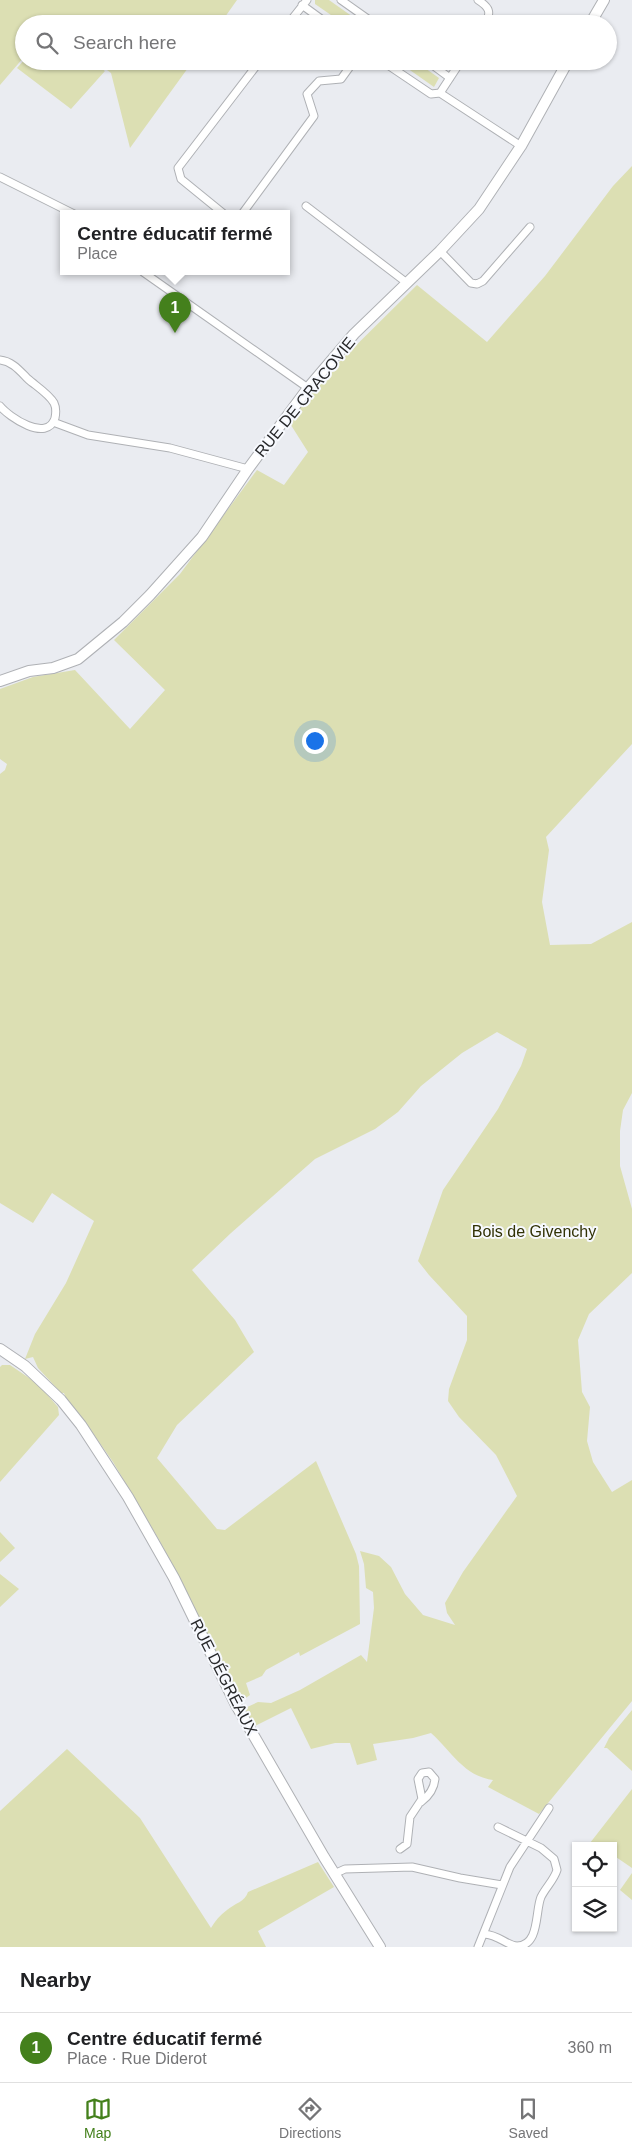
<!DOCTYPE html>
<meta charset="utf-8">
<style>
body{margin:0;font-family:Helvetica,sans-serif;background:#f6f6f6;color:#202124}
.controls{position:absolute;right:15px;bottom:15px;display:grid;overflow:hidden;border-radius:0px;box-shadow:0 1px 4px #0004}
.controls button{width:45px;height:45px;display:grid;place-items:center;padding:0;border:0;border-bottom:1px solid #e0e0e0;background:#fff;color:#202124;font:25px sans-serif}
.you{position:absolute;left:314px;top:740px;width:18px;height:18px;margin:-12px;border:4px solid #fff;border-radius:50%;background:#1a73e8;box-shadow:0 0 0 8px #1a73e833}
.badge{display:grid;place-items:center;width:32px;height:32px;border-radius:50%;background:#44801c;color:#fff;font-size:16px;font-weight:700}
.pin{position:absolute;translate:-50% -41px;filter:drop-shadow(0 1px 2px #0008)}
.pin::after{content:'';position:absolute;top:26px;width:18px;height:15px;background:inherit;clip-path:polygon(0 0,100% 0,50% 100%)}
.popup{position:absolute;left:60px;top:210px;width:230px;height:65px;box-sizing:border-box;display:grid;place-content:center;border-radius:0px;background:#fff;filter:drop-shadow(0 1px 4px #0005);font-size:16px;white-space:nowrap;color:#757577}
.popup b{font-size:19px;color:#202124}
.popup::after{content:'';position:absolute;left:50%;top:100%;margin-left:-10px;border:10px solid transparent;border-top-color:#fff}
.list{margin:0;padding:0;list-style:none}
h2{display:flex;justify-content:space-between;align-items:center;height:65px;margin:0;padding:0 20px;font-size:21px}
h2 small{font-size:16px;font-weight:400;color:#757577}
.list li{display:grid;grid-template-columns:32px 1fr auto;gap:15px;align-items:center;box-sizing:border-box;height:70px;padding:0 20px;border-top:1px solid #e0e0e0}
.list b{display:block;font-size:19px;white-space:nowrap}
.list p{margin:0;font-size:16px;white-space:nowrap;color:#757577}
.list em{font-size:16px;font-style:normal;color:#757577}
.icon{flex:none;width:28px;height:28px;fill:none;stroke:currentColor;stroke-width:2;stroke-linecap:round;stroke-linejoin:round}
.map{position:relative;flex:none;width:632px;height:1947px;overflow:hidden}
.search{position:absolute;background:#fff;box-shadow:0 1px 4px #0004;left:15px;right:15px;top:15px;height:55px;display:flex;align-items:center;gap:12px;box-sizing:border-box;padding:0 18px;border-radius:28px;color:#757577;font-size:19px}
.sheet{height:135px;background:#fff}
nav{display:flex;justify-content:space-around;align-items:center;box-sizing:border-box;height:70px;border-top:1px solid #e0e0e0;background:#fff;font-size:14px;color:#757577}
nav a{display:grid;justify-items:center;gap:2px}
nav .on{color:#44801c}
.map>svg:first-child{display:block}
.green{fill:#dcdfb3}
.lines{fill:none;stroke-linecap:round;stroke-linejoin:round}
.street-casing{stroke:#afb1b5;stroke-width:9}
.secondary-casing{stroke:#afb1b5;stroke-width:12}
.street{stroke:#fff;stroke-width:7}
.secondary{stroke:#fff;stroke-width:10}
.labels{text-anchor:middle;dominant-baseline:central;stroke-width:4;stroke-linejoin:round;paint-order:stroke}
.street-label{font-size:16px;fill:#27282a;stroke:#f7f9fe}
.park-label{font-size:16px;fill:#313205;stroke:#f7f9fe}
</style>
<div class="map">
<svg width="632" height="1947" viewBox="0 0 632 1947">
<rect width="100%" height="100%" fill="#eaecf1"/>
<path class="green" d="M0,0H237L220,24H24V57L0,85Z
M315,0H329L363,24H344L315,4Z
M24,60L91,61L105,71L71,109L17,68Z
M95,61H193L130,148L111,73Z
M397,61H415L439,78L434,87Z
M632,166V744L546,837L549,850L542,902L550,945L591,944L632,922V1093L623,1110L620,1131V1166L632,1209V1273L589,1314L578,1340L582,1392L590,1407L587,1441L593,1462L612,1492L632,1480V1701L539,1814L488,1787L493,1780C464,1776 452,1752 431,1733L413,1738L373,1744L377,1760L357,1765L350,1743H335L311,1749L291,1708L253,1727L243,1709L258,1702L271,1703L300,1690L361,1655L367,1662L374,1608L373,1592L366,1588L364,1564L360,1551L379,1556L391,1567L405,1594L423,1615L455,1625L447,1613L445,1603L463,1572L517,1496L496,1455L459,1417L448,1401L449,1389L467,1340V1316L429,1275L418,1261L443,1190L498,1109L521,1066L527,1049L497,1032L462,1053L421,1086L398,1112L375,1129L315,1159L231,1233L192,1270L235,1320L254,1352L177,1425L157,1458L217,1529L225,1530L316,1461L356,1554L359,1566L360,1624L300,1656L299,1652L266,1670L262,1676L246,1683L250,1695L239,1703L176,1571L158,1538L113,1462L83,1419L66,1399L64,1393H61L38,1368L33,1357L25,1359L35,1334L66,1283L94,1221L52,1193L33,1223L0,1203V774L5,770L7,764L0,759V689L33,677L75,670L130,729L165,690L114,640L180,574L257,470L284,485L308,452L289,422L317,384L417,285L487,342L545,276L613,186Z
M2,1365H10L38,1384L58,1407L59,1415L0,1482V1367Z
M0,1532L15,1548L0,1562Z
M0,1574L19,1589L0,1607Z
M632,1710V1771L607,1748H604L609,1738Z
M67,1749L140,1818L211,1928C215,1921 220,1915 227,1910C235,1903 245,1902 248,1892L318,1862L334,1887L258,1931L266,1947H0V1811Z
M632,1789V1868L613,1855V1846H596L590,1843Z
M632,1873V1900L620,1890Z"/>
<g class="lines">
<g class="street-casing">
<path id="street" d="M341,0L375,24
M478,0C489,7 492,12 485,24
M302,5L328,24
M288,24L307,0
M382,61L431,94L440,93
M427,61L450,78
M461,61L440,93L521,146
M0,177L74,214
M306,206L407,283
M224,214L181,179L178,168L260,61
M242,214L314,116L307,94L319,81L341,79L354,61
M440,251L471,283L477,284L483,281L530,227
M143,272L308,388
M0,360C12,361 20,371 28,379C36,386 49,394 54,403C56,407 56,413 55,418C47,443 9,417 0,406
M53,422L88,435L170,448L248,469
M400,1849L407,1844L410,1817L422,1799L418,1779L422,1773L429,1772L435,1779C434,1789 429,1796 421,1802
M334,1874L345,1869L412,1867L460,1878L502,1885
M484,1934C499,1935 506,1945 517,1946C540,1946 535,1911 541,1897C546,1887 554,1880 557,1870L554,1859L541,1848L498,1827
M478,1947L510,1867L549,1808"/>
</g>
<g class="secondary-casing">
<path id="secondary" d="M590,24L604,0
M0,681L29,671L53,668L78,659L123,622L150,595L202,537L248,469L308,388L354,334L440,251L479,209L521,146L568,61
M0,1349L25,1366L61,1400L81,1425L128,1497L174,1578L236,1705L324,1857L380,1947"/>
</g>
<use href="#street" class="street"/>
<use href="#secondary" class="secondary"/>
</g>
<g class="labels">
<g class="street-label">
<text transform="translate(305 397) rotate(-51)">RUE DE CRACOVIE</text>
<text transform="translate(224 1677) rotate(63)">RUE DÉGRÉAUX</text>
</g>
<g class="park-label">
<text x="534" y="1231">Bois de Givenchy</text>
</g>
</g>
</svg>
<div class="controls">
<button><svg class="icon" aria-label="locate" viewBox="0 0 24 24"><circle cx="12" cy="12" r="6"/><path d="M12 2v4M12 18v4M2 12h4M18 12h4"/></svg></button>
<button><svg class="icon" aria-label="layers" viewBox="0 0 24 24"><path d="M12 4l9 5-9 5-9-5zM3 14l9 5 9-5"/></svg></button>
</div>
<div class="you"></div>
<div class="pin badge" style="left:175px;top:333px">1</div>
<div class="popup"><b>Centre éducatif fermé</b>Place</div>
<div class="search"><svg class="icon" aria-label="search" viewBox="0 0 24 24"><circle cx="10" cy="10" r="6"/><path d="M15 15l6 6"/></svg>Search here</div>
</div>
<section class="sheet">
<h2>Nearby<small></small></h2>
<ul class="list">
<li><span class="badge">1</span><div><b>Centre éducatif fermé</b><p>Place · Rue Diderot</p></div><em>360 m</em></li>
</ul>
</section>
<nav>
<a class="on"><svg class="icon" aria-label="map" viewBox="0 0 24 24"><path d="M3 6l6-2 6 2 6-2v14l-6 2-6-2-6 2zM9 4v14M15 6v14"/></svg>Map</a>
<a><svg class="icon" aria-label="directions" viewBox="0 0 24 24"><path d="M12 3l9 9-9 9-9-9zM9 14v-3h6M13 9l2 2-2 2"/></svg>Directions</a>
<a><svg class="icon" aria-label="saved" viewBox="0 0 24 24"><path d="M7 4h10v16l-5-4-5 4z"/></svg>Saved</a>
</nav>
